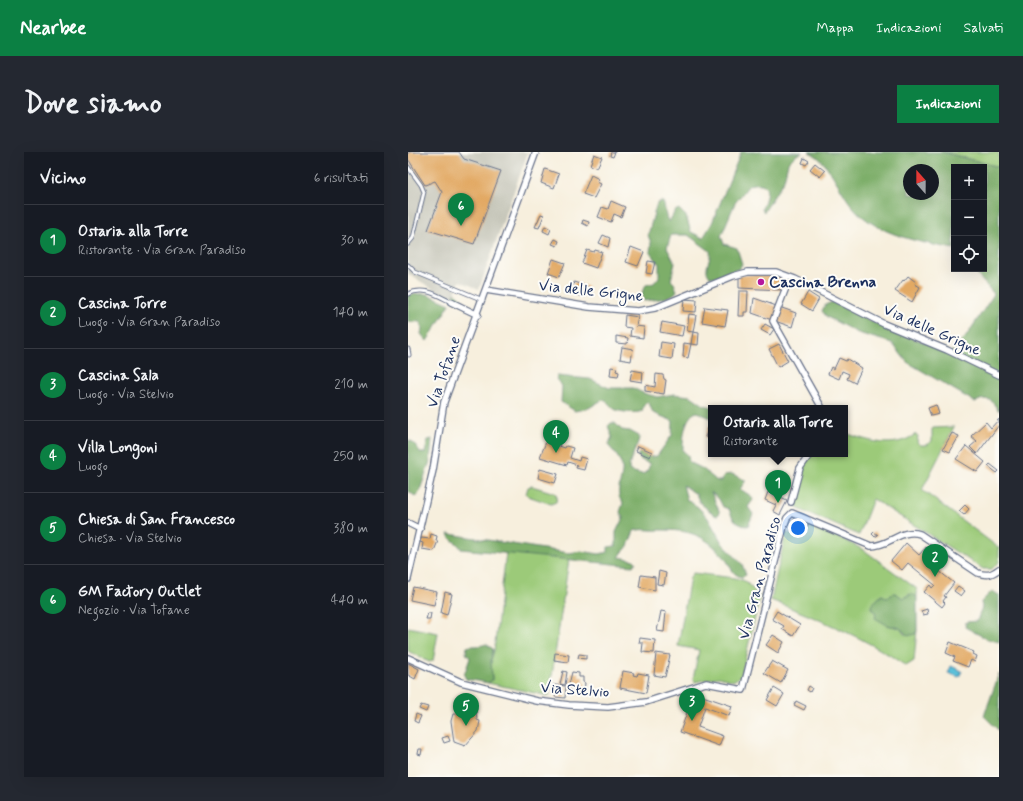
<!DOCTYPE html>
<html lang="it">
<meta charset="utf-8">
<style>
body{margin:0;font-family:Mynerve,sans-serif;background:#242831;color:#f1f3f6}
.controls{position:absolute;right:12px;top:12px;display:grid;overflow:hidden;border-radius:0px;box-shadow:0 4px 16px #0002}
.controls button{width:36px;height:36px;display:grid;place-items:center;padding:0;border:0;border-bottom:1px solid #363941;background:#171b24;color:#f1f3f6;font:20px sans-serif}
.compass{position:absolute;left:495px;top:12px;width:36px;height:36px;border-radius:50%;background:#171b24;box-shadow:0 4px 16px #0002;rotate:339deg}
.you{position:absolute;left:390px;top:376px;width:14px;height:14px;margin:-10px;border:3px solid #fff;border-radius:50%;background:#1a73e8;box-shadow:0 0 0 6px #1a73e833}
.badge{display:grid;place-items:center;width:26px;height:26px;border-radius:50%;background:#0b8043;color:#fff;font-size:13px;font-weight:700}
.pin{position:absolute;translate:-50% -33px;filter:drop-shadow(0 1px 2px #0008)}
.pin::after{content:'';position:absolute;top:21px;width:14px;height:12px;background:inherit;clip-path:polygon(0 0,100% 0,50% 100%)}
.popup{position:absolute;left:300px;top:253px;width:140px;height:52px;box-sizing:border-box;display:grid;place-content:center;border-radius:0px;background:#171b24;filter:drop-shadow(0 1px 3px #0005);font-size:13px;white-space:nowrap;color:#9ea1a6}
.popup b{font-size:15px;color:#f1f3f6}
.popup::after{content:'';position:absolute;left:50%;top:100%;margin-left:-8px;border:8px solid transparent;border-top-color:#171b24}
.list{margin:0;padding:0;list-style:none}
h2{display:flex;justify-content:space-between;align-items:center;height:52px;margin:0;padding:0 16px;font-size:17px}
h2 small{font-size:13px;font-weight:400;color:#9ea1a6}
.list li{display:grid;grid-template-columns:26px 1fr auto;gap:12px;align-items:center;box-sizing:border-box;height:72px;padding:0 16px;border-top:1px solid #363941}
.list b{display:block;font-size:15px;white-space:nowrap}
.list p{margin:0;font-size:13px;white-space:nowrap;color:#9ea1a6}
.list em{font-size:13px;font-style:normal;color:#9ea1a6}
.icon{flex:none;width:22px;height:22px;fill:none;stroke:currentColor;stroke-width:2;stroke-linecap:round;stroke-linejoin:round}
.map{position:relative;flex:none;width:591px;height:625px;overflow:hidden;border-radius:0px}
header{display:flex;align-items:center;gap:24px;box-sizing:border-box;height:56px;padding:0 20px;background:#0b8043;color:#fff}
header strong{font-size:19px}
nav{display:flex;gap:22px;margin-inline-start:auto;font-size:14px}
.intro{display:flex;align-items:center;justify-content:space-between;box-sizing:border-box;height:96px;padding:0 24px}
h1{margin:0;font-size:28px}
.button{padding:10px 18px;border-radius:0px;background:#0b8043;color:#fff;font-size:14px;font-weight:700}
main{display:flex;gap:24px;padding:0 24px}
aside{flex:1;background:#171b24;border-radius:0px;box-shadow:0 4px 16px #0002}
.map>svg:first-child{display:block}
.industrial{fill:#c5c5b8}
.green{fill:#9cca79;stroke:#5c7c6c}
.forest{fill:#7dae69;stroke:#4c6e64;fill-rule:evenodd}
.water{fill:#5bc0d9;stroke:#3b789c}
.building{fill:#e2a963}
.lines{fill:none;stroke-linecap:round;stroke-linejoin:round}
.lane-casing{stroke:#68728a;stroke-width:5}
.street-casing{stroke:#68728a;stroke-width:8}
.lane{stroke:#fff;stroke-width:3}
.street{stroke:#fff;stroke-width:5.5}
.poi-dot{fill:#b5179e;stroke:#fdfcf7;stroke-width:1.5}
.labels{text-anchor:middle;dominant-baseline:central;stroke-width:4;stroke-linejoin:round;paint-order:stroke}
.poi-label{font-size:16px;font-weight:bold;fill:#1b2f5e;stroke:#fdfcf7;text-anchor:start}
.street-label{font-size:16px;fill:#1b2f5e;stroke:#fdfcf7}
</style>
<header>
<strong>Nearbee</strong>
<nav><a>Mappa</a><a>Indicazioni</a><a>Salvati</a></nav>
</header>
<div class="intro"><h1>Dove siamo</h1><a class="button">Indicazioni</a></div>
<main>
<aside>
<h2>Vicino<small>6 risultati</small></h2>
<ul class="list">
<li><span class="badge">1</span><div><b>Ostaria alla Torre</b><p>Ristorante · Via Gran Paradiso</p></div><em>30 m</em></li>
<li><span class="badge">2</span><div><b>Cascina Torre</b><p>Luogo · Via Gran Paradiso</p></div><em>140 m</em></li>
<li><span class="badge">3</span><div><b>Cascina Sala</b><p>Luogo · Via Stelvio</p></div><em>210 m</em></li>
<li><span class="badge">4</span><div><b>Villa Longoni</b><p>Luogo</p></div><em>250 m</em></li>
<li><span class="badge">5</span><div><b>Chiesa di San Francesco</b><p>Chiesa · Via Stelvio</p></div><em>380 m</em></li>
<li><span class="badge">6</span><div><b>GM Factory Outlet</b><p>Negozio · Via Tofane</p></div><em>440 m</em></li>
</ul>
</aside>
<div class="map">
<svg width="591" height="625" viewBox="0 0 591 625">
<rect width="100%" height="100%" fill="#fdfcf7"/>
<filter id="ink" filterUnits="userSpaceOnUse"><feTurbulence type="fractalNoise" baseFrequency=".025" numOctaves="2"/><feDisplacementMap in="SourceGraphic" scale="8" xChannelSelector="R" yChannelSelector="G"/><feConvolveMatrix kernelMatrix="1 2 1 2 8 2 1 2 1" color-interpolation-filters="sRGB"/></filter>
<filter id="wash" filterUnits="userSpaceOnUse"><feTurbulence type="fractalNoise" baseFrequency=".012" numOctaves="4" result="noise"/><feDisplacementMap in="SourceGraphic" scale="16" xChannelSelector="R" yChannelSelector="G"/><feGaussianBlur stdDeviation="0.9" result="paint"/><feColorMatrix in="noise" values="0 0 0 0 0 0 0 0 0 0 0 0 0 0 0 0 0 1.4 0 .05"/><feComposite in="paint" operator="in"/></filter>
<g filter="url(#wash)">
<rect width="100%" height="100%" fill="#f7efdd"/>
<path class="industrial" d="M0,0H120L71,137L52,129L44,148L0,122Z"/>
<path class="green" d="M534,0H591V15Z
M47,141L56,149V152L44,148Z
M546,275L514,338L591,396V410L584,417H575L465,347L451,383L391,357L385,350L393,316L403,302H437V281C461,289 485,298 508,282L510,284L509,290L512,293H519L524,289V277L525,276Z
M124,334L147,341L149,345L148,350L143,352L120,344L118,342L120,335Z
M401,370L456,398L509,437V445L502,442L495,446L485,441L480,446L473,443L464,456L479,473L492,476L496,482H507L509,478L506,509L498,514C457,485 409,467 363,448L378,380L394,386Z
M98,401L161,407L141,544L80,531L84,528L83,508L86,499Z
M285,421L327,426L337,429L352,444L333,524L325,529L311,525L287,530L285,527L291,498L270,494L282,425Z
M0,475L30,481L25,509L21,510L0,499Z"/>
<path class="forest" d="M333,0H394L387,4L380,11L376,28L356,60L354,57C359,43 365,27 341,33L327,51L313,84L316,92L329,96L334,112L331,117L310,125H302C294,116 304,109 302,99L280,83H263L259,96L267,111L263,128L266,131L269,139C264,147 245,148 236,149C233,143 234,137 238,133L246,131L251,125V112L242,100L243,91L240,83L248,54L250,50H255C258,56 256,64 261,70L267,59L271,57L278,64L283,80L295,86L304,71Z
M401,0H534L591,15V259L583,248L575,247L567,250L499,210L484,191L450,181L419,165L414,159L417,153L424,150L480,177L543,200L557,186L586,142L564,117H576V15H546V97C512,90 468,83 445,55C431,39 421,8 401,0ZM501,18H525V42H501Z
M4,142H19L42,152L19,189L13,182C16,167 11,170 0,170V144Z
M149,224L182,227L201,236H225L235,241L249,245L266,242L283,244L296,253L308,256H303V266L289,260C276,264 275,287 275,299L280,303L281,310L295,317L309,329H313L316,323L324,322L337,328V330L332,337L343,344L345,348L340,355L345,362L340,374C329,374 324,366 321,357L315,355L311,347L303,340L312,361L308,364L292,351L288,342L275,333L279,348L290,355L300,366L314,391L334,412L338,423L334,425C323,423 323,413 316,405C296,382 281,378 251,378C242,379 234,376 226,379L220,394L211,405L226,408L228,410L225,414L53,397C50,390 42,389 40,382L48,383L161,401L173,399L191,402L200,400V395L208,394V380L215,366L212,360L215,351C204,340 218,324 213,311C210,304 205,299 200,293L204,285L200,274L203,271H207L214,278L222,279L231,284C232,290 221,307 221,317L222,319L234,322L239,320L242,312L233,308L229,303L232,301L243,305L249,304L264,283L265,269L245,261L241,251L239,250L236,253L234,259C229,262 213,260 208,258C202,255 201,249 194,248L181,256L167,259L153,250L154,234L148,227Z
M24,287L22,309L11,341L7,344L0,339V288L5,290L13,301H17L20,288Z
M584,439L591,443V490L579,487L557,475L558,470L569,469L574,455L573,450Z
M485,441H487L495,446L504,442L509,445V478L507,482L500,484L492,476L479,473L467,466L468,462L464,456L465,451L474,443L480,446Z
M78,492L85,497L83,508L84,528L80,531L58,527L56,523L62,506L58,501L59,495C63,493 71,495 78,492Z
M591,522V579L576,564Z"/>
<path class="water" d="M543,514L554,519L551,525L540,521Z"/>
<g id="blocks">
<path class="building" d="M0,0H51L56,7L93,19L66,92L20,78L34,40L27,29L17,33L0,7Z
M203,0H207L205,5L202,4Z
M186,2L194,5L189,16L182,13Z
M396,6L401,9L398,13L394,11Z
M407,11L417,19L412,25L402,17Z
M137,17L151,22L146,36L133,31Z
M183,23L191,27L189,30L193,32L186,46L175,42Z
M203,49L217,55L213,65L206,62L203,70L190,65L194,55L200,57Z
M133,62L136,63L131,76L127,75Z
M175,68L181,70L180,74L174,71Z
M137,74L143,77L141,82L135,79Z
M195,83L202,86L200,95L191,91Z
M147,87L151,89L149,94L144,92Z
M223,95L236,100L230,114L218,110Z
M179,98L186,100L187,98L194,100L188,116L174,111Z
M145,107L157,111L151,125L140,121Z
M240,109L247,110L244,122L238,121Z
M347,122L375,125L374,138L331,136V124Z
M500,124L508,130L507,132L512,135L504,150L487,139L495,128L496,129Z
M166,130L180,135L176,145L163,141Z
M331,139H340L339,160H336V164H330Z
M400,140L411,147L404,159L393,152Z
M346,146L388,161L384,175L344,161Z
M276,147L289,148L288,160L275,159Z
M297,155L320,158L317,174L294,170Z
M281,162L288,163L285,180L279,179Z
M217,163L230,165L228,174L236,175L235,186L222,184L223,176L216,175Z
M254,170L276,174L274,184L252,180Z
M357,172L366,177L362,183L353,178Z
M285,180L291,181L290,193L283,192Z
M208,184L220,186L219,192L208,191Z
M253,190L266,192L264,207L251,205Z
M276,191L283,192L280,206L275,205Z
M371,192L380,209L370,215L361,197Z
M214,195L225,197L223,209L212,207Z
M431,206L438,209L439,207L454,216L447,231L439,227L441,222L434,219L431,227L420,222L423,215L426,217Z
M203,215L209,216L208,219L211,220L210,225L202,224Z
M224,218L235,220L234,230L222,228Z
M248,222L255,223L256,227L258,228L256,242L237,239V233L247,235Z
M528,253L531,262L523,264L520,256Z
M591,267V273L569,302L562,295L569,289L563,284L578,270L583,276Z
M301,274L303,275V287L297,285Z
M544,281L551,284L542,300L535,297Z
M138,290L152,292L151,294L157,296L158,294L165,296L162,306L171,309L172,305L179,307L176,318L168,316L169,313L160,310L159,313L132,305Z
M230,294L244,300L242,305L228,299Z
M558,294L577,310L569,320L548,307Z
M582,312L591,319L589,321L580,314Z
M132,317L150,322L147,331L130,326Z
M360,340L379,349L372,363L365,359L368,353L357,348Z
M557,353L561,357L556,363L551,359Z
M389,365L401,370L396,382L384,376Z
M466,380L470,383L467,385L464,382Z
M23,382L29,384L28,389H30L26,399L14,397L15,391L12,390L13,386L22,387Z
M498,391L511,403L518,395L523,399L516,407L546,431L536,444L538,445L535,449L537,451L534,455L516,440L522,433L524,436L527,433L500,411L494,418L483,409Z
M532,406L536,409L532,413L529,410Z
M251,419L258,421L256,433L249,432Z
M233,423L247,425V438L231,435Z
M550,434L557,439L553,444L546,439Z
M5,435L29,440L26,453L2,448Z
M37,440L44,442L39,463L33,461Z
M519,457L520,462L515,463L513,459Z
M253,459L258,460L256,480L249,479Z
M369,459L392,473L385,484L374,477L376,474L364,467Z
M20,461H23L22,467H18Z
M365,483L376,490L370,501L358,493Z
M232,486L247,488L246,501L234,500L235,491H231Z
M542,490L566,500L565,502L569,504L567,510L563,508L560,515L545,509L547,505L538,501Z
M147,501L161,503L160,510L146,508Z
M248,501L262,503L257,525L246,523Z
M171,502L178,503V507L170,506Z
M364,509L380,518L373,531L356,521Z
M0,511L11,517L7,527L0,523Z
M155,519L159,520L157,533L152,532Z
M215,519L226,521L225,523L229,524L230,521L241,523L238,541L212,536Z
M164,520L171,521V525H175V530L177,531L176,538L160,537Z
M145,533L158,534L157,546L147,545L148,540H144Z
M401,534L404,536L402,540L399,538Z
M366,536L376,542L369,554L359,548Z
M286,541L324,554L321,564L297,555L290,575L315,584L311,594L272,580Z
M388,549L398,554L396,558L386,553Z
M13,553L20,555L18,560L11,557Z
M57,554L68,557L69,568L72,569L70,579L57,594L46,590L43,569L45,562H50Z
M8,562L13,564L10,571L6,569Z
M40,584L42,589L36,591L34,586Z
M11,597H14L13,603L10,602Z"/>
</g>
</g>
<g filter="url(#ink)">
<use href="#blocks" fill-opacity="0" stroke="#68728a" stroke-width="1"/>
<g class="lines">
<g class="lane-casing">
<path id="lane" d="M0,15L13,33L16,40L5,86L0,92
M0,113L7,120L75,148
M0,142C15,134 29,143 43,150
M0,197L1,203"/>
</g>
<g class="street-casing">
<path id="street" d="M377,124V138L365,169L414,256
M78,138L181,155L230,159L247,156L325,124L340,120H368L387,127L476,172L539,198L591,223
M43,150L70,163
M383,350L392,316L402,302
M0,371L12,377
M0,427L25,318L36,250L128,0
M0,506L53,530L129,549L161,553L200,555L238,550L298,531L335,538L376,374L379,366L384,361L463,394C482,394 493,376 512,382L570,421C579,424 583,423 591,417"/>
</g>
<use href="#lane" class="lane"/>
<use href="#street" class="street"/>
</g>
</g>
<circle class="poi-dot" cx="353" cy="130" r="4"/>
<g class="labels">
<g class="poi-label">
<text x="361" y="130">Cascina Brenna</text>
</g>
<g class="street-label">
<text transform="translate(183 139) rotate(6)">Via delle Grigne</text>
<text transform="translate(524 178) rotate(24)">Via delle Grigne</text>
<text transform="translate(36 220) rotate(-71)">Via Tofane</text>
<text transform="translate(352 426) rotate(-75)">Via Gran Paradiso</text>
<text transform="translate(167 538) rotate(4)">Via Stelvio</text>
</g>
</g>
</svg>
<div class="controls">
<button>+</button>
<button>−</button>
<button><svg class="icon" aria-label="locate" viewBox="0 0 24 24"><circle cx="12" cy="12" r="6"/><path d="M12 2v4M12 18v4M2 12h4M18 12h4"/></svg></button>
</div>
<svg class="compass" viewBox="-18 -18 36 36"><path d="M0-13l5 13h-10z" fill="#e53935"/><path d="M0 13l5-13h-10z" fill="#9ea1a6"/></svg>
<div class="you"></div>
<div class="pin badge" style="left:370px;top:351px">1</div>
<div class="popup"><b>Ostaria alla Torre</b>Ristorante</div>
<div class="pin badge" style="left:527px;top:425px">2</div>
<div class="pin badge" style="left:284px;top:569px">3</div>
<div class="pin badge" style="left:148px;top:301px">4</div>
<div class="pin badge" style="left:58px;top:574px">5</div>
<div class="pin badge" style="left:53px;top:74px">6</div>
</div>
</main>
